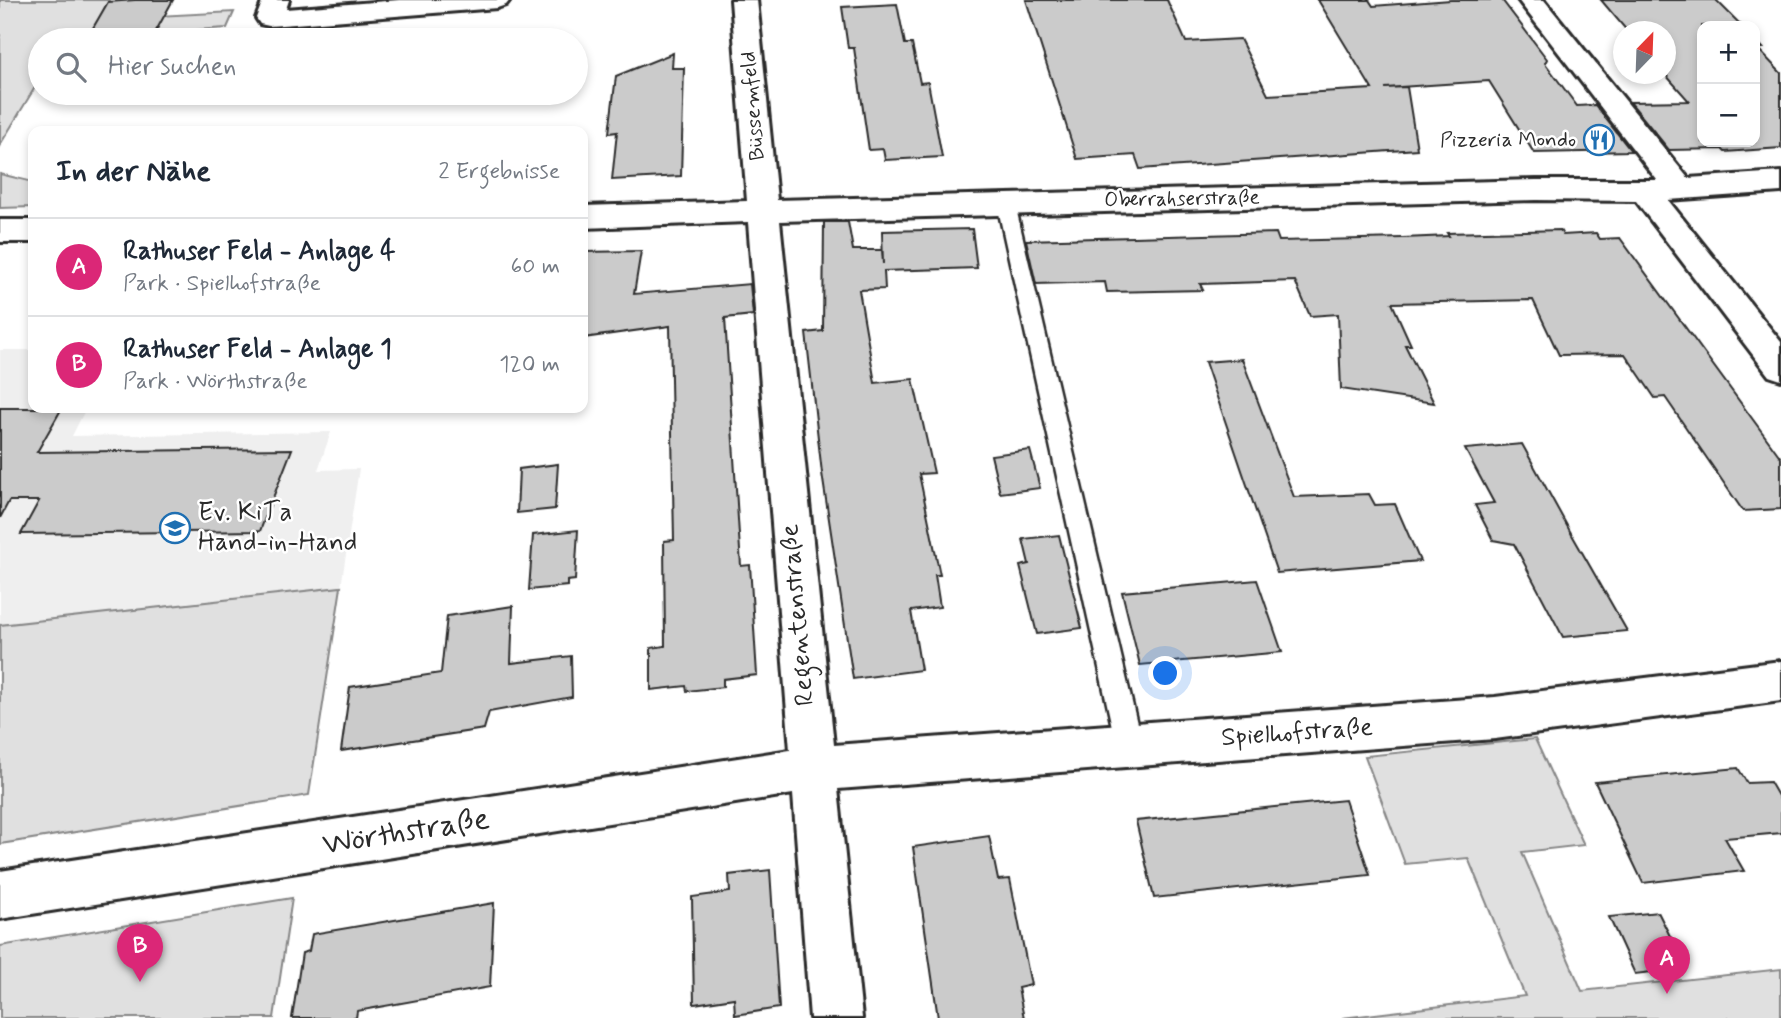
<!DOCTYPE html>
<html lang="de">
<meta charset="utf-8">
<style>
body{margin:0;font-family:Mynerve,sans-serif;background:#f2f2f3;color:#1f2937}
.controls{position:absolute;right:21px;top:21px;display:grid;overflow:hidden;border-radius:14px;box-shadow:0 4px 10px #0003}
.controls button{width:63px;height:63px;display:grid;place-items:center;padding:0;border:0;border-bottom:2px solid #e0e1e3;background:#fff;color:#1f2937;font:35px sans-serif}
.compass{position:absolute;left:1613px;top:21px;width:63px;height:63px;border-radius:50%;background:#fff;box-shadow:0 4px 10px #0003;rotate:23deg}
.you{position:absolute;left:1166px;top:674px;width:24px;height:24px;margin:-18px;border:5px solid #fff;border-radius:50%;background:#1a73e8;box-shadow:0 0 0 10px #1a73e833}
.badge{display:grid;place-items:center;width:46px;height:46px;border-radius:50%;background:#db2777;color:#fff;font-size:23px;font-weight:700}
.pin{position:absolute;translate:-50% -58px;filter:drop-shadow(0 2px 4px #0008)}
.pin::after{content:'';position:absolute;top:37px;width:24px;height:21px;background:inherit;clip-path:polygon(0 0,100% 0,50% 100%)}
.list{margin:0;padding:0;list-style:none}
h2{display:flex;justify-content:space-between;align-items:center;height:91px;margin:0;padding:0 28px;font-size:30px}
h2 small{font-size:23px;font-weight:400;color:#747a83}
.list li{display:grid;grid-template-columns:46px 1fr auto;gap:21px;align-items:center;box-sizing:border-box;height:98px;padding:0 28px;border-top:2px solid #e0e1e3}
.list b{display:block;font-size:26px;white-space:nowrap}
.list p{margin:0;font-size:23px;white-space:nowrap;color:#747a83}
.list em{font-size:23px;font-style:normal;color:#747a83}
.icon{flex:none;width:38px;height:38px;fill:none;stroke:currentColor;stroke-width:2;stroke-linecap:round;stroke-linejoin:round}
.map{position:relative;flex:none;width:1781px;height:1018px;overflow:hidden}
.search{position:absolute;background:#fff;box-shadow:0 4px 10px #0003;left:28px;top:28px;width:560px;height:77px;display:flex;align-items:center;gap:18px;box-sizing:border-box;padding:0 24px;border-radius:38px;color:#747a83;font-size:26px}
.panel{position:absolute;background:#fff;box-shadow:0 4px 10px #0003;left:28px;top:126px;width:560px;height:287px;border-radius:14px}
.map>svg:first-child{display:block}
.built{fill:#efefef}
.green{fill:#e0e0e0;stroke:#868686;stroke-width:2}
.building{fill:#cbcbcb;stroke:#2b2b2b;stroke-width:2}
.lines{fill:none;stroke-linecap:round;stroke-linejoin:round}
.service-casing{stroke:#2b2b2b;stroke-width:5}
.minor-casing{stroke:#2b2b2b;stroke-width:6}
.service{fill:#fff;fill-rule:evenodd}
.minor{fill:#fff;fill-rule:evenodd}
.labels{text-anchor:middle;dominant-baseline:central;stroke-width:5;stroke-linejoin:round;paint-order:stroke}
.far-street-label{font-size:21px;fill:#2b2b2b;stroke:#fff}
.far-poi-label{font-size:21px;fill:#2b2b2b;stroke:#fff;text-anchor:end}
.poi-label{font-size:26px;fill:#2b2b2b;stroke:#fff;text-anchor:start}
.street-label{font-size:26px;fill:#2b2b2b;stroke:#fff}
.near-street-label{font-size:32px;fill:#2b2b2b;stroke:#fff}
</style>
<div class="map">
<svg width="1781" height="1018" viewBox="0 0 1781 1018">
<rect width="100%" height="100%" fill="#fff"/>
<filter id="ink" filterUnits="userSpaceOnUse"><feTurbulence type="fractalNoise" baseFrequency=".0143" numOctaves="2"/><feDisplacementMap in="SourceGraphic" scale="14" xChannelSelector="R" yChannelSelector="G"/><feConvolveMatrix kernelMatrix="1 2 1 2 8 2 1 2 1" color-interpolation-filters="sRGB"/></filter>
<g filter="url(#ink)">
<path class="built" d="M0,350H33V408H86L72,436L331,432L318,470L359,469L341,587L0,625Z"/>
<path class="green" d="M0,0H109L99,19L234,12L227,28L40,40V79L0,145Z
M0,174L33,182V207L0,208Z
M341,587L309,795L0,844V625Z
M1535,739L1584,845L1522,852L1582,991L1781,969V1018H1342L1525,996L1468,858L1405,864L1365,756Z
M292,898L274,1018H0V946Z"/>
<path class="building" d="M135,0H173L151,40H86L108,2Z
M1026,0H1167L1186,42L1240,39L1268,95L1372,89L1318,0H1369L1373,6L1451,0H1502L1547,59L1545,63L1577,106L1595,105L1631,151L1534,153L1489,81L1385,88L1407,87L1417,149L1140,169L1135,155L1077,159Z
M1601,0H1716L1742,26H1702V142H1755V39L1763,48H1757L1781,73V148L1725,152L1722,149L1669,150L1630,102L1689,101L1665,74V32H1628Z
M897,4L905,44H912L920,83L928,82L942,157L885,160L883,149L869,150L854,48H848L842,7Z
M673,53L672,68H684L681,176L612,180L617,132L609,133L616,76Z
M824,222H848L853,250H882L883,264L882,231L972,229L977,268L884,271L885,289L859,290L875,383L913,379L934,473L919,474L940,575H935L940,607L911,611L921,670L853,679L822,473L806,333L823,331Z
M1560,230L1563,235L1596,233L1600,239L1620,238L1781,458V509L1743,511L1665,397L1655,398L1625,354L1559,355L1533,300L1392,303L1411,345H1405L1434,403L1341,389L1338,314L1310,316L1295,281L1200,284L1203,290L1107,292L1105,282L1036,284L1026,240L1276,233L1279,241L1403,238L1449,236L1447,233Z
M641,251L634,294L750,284L753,315L725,318L741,566L750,565L757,675L723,679V687L687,691L686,686L651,690V648L665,646L664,541L674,540L670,326L583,338V252Z
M1242,359L1294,497L1369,494L1375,505L1395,504L1420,561L1277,573L1205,362Z
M0,408H62L37,452L292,449L260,531L21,534L39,501H9L0,518Z
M1522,444L1571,533L1627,631L1563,637L1514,544L1493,540L1475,505L1494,503L1465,449Z
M1030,450L1040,488L1000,493L991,455Z
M558,464L555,509L517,513L519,469Z
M578,530L575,580L567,581V586L529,590L533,535Z
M1059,535L1082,628L1037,634L1020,566L1029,564L1023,539Z
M1257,580L1282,652L1140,665L1122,592Z
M513,606L511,663L571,656L572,697L489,712L484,729L341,751L350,687L441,673L447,616Z
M1738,768L1747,783L1770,782L1781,801V833L1725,838L1744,871L1643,883L1595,782Z
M1345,800L1370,875L1154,898L1136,821Z
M989,836L998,880L1010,879L1031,985L1018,988L1024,1018H938L913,847Z
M770,870L779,1008L735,1015L734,998L694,1004L692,897L730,892L729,875Z
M494,903L490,987L357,1011L356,1018H292L302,953L309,951L312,934Z
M1658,912L1686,968L1635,974L1609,917Z"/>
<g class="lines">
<g class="service-casing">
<path id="service" d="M1006,198L1012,200L1015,204L1142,745L1138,754L1129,758L1120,754L1116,745L997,204L1000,200Z"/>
</g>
<g class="minor-casing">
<path id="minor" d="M263,0H289L286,9L399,0H510L506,5L497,8L269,26L260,24L256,18Z
M731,0H757L777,200L1536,180H1657L1518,0H1544L1688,178L1781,172V192L1668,200L1781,342V380L1769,376L1636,201L1536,200L780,221L834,745L1495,697L1781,661V701L1495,739L838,789L862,1018H810L793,794L0,919V871L790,750L748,222L583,228V206L747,201Z
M0,220H33V242H0Z"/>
</g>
<use href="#service" class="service"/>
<use href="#minor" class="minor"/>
</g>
</g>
<defs>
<g id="restaurant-ring" transform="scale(1.575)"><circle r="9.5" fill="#fff" stroke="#1f6fb2" stroke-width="1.5"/><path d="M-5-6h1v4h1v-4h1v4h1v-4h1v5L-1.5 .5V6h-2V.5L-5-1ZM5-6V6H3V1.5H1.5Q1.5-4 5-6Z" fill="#1f6fb2"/></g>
<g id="school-ring" transform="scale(1.575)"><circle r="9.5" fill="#fff" stroke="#1f6fb2" stroke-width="1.5"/><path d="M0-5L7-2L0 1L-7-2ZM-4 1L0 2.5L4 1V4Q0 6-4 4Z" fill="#1f6fb2"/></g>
</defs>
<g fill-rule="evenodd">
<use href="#restaurant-ring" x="1599" y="140"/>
<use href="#school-ring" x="175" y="528"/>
</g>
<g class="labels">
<g class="far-street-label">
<text transform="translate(753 106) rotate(-95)">Büssemfeld</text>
<text transform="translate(1182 199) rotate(-1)">Oberrahserstraße</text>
</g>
<g class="far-poi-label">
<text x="1576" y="140">Pizzeria Mondo</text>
</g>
<g class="poi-label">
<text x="198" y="513">Ev. KiTa<tspan x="198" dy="30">Hand-in-Hand</tspan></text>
</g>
<g class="street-label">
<text transform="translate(798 615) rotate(-95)">Regentenstraße</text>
<text transform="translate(1297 733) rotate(-4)">Spielhofstraße</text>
</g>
<g class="near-street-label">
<text transform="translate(406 832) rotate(-9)">Wörthstraße</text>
</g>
</g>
</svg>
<div class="controls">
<button>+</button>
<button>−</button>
</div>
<svg class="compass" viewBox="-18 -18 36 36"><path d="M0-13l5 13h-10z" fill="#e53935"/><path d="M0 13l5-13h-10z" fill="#747a83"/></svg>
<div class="you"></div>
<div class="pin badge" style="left:1667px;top:994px">A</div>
<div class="pin badge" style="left:140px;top:982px">B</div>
<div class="search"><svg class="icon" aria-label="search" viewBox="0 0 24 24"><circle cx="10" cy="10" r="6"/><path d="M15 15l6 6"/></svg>Hier suchen</div>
<section class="panel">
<h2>In der Nähe<small>2 Ergebnisse</small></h2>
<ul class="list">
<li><span class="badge">A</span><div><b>Rathuser Feld - Anlage 4</b><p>Park · Spielhofstraße</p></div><em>60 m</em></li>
<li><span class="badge">B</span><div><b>Rathuser Feld - Anlage 1</b><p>Park · Wörthstraße</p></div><em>120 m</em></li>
</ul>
</section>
</div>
